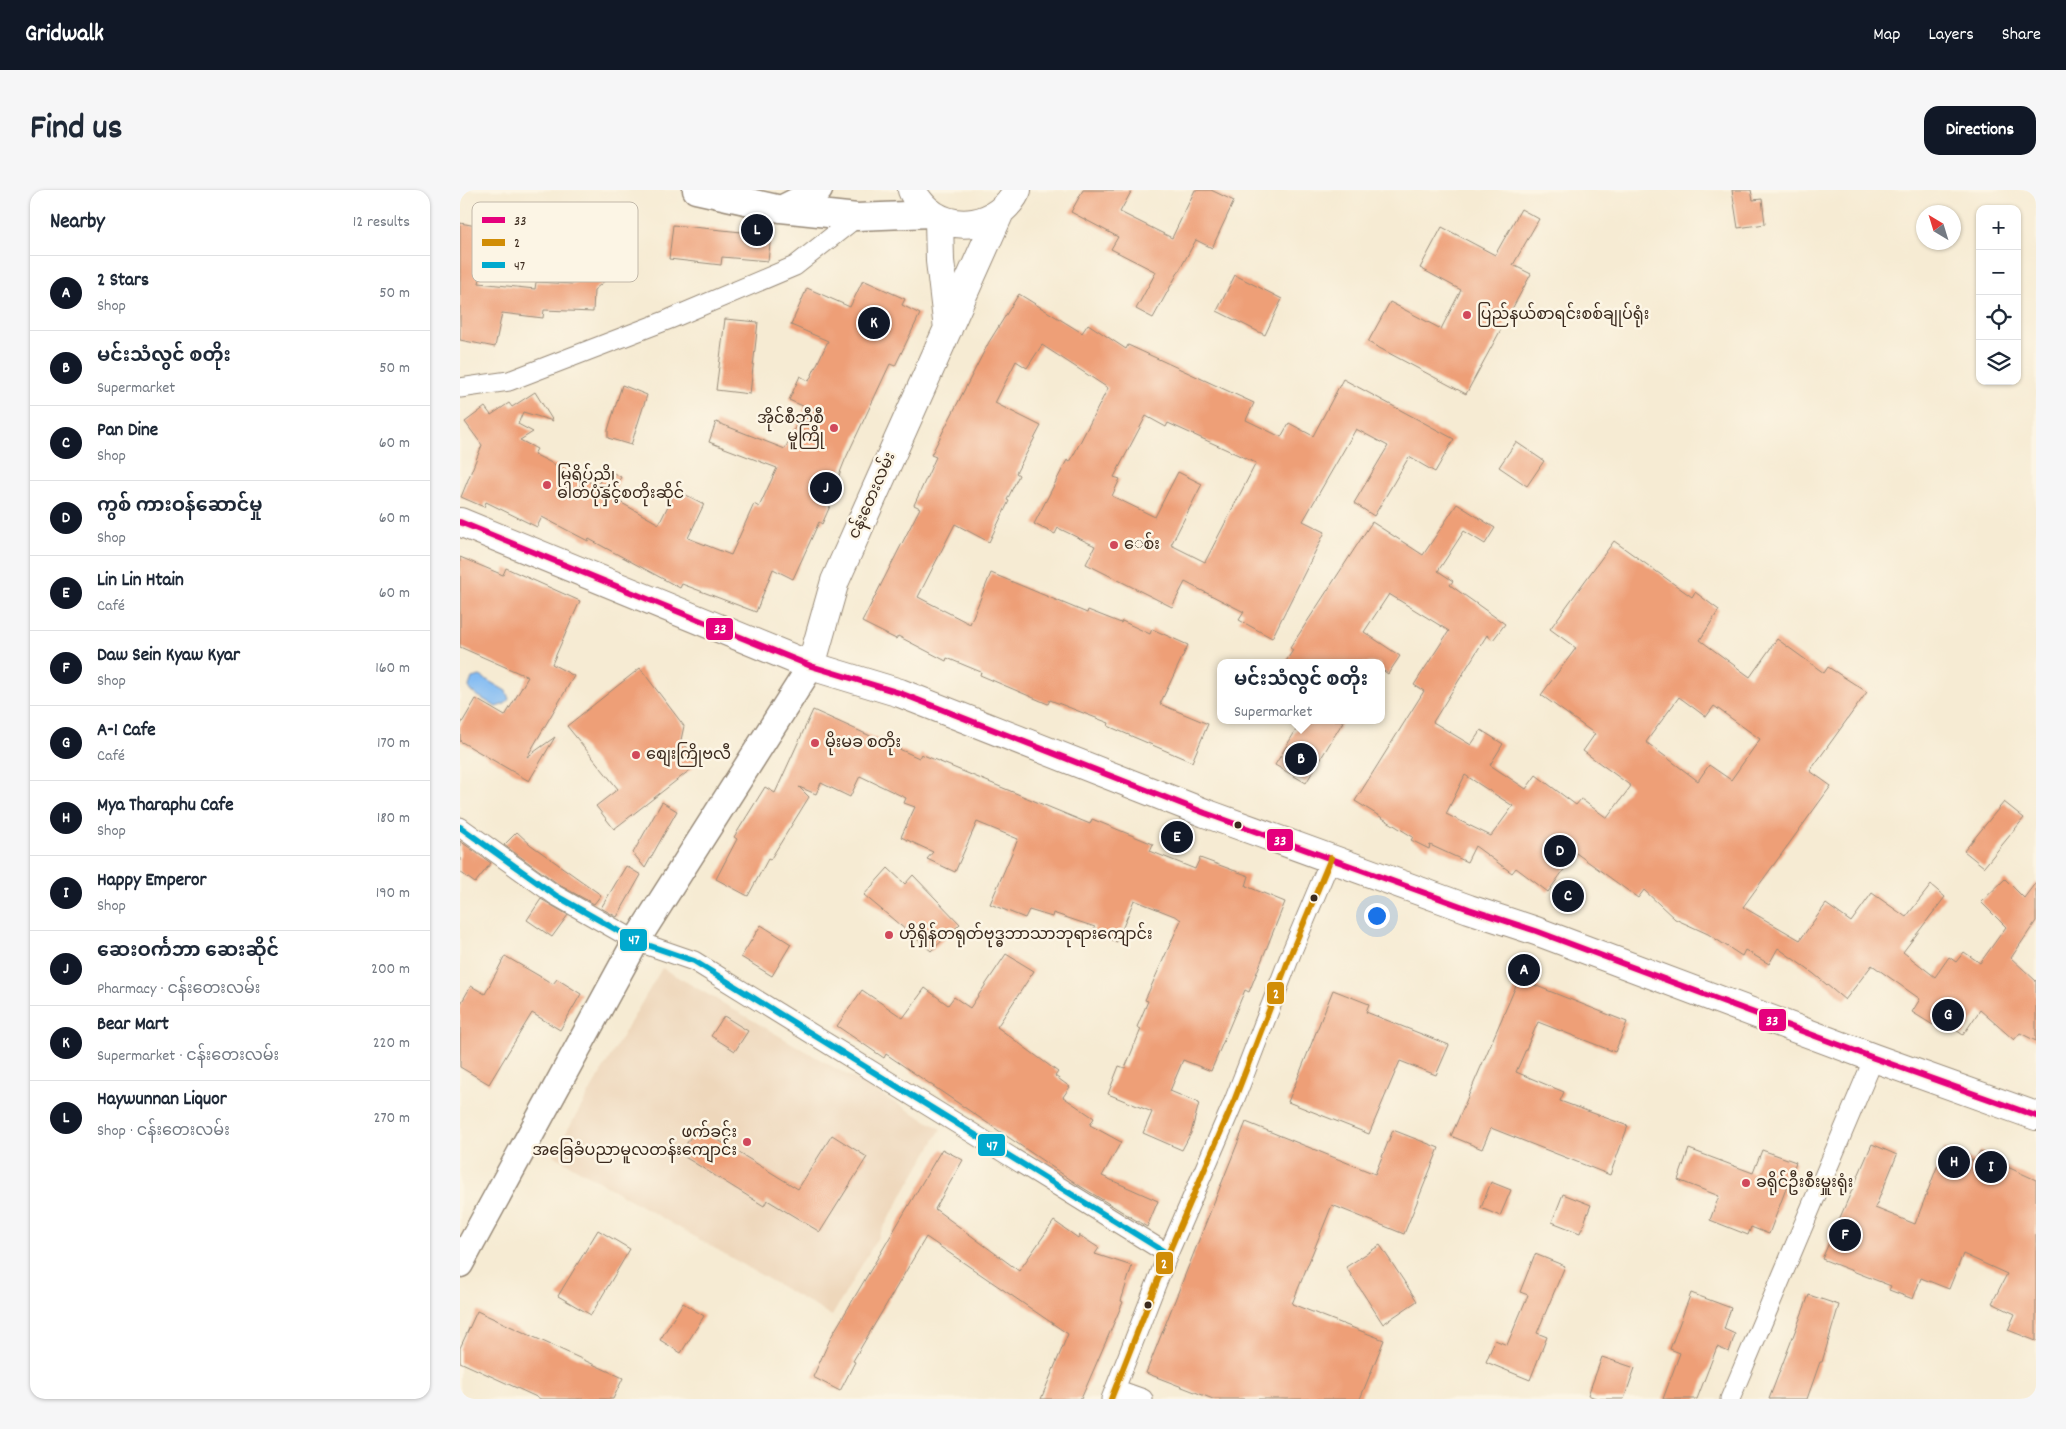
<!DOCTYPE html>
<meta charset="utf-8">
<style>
body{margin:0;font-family:Dekko,"Noto Sans Myanmar",sans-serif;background:#f6f6f7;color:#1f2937}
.controls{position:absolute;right:15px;top:15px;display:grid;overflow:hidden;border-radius:10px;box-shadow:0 1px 4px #0004}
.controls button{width:45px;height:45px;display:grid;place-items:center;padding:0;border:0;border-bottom:1px solid #e0e1e3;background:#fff;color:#1f2937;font:25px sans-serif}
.compass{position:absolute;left:1456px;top:15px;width:45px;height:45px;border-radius:50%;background:#fff;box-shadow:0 1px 4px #0004;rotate:322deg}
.you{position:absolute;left:916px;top:725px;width:18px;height:18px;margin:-12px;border:4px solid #fff;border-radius:50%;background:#1a73e8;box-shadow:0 0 0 8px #1a73e833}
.badge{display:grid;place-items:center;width:32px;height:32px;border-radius:50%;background:#111827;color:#fff;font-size:16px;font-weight:700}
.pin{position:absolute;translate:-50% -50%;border:2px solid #fff;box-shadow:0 1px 5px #0006}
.popup{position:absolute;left:757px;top:469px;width:168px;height:65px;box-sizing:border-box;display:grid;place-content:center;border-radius:10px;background:#fff;filter:drop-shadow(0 1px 4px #0005);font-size:16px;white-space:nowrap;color:#747a83}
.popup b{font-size:19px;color:#1f2937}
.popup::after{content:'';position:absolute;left:50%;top:100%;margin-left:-10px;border:10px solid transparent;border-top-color:#fff}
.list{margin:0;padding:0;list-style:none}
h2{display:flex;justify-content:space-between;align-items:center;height:65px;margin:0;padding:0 20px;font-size:21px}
h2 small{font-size:16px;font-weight:400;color:#747a83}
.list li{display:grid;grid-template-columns:32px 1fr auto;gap:15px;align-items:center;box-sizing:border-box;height:75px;padding:0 20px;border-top:1px solid #e0e1e3}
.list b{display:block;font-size:19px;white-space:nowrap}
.list p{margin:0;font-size:16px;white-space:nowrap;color:#747a83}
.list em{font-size:16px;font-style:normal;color:#747a83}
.icon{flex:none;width:28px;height:28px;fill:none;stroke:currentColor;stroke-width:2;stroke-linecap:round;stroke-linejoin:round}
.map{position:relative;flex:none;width:1576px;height:1209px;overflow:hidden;border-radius:15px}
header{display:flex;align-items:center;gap:30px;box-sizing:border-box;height:70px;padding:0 25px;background:#111827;color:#fff}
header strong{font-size:24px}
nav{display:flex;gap:28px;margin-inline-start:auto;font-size:18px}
.intro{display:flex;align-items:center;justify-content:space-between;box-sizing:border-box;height:120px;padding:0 30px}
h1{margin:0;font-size:35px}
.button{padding:12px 22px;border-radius:15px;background:#111827;color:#fff;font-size:18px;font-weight:700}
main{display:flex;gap:30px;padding:0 30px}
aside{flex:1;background:#fff;border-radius:15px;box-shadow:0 1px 4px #0004}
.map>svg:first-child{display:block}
.built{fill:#eed7bb}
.water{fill:#82bbf3;stroke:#5e7288}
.building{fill:#ee9f77;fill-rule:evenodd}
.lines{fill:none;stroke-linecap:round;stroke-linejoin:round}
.street-casing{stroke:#988a78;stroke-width:21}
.secondary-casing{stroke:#988a78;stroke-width:29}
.primary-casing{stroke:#988a78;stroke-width:30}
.highway-casing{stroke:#988a78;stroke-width:30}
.street{stroke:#fff;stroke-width:19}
.secondary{stroke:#fff;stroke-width:26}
.primary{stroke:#fff;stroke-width:28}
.highway{stroke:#fff;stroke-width:28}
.bus-1-casing{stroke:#fcf5e5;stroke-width:10}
.bus-2-casing{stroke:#fcf5e5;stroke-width:10}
.bus-3-casing{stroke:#fcf5e5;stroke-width:10}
.bus-1{stroke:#e5007d;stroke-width:6}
.bus-2{stroke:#d18d06;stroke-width:6}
.bus-3{stroke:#00a9ce;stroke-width:6}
.poi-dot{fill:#d1495b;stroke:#fcf5e5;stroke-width:2}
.bus-dot{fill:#3b2a1e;stroke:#fcf5e5;stroke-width:2}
.labels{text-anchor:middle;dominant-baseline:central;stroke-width:5;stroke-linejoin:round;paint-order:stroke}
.poi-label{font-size:16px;fill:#3b2a1e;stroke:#fcf5e5;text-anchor:start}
.street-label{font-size:16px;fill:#3b2a1e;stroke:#fcf5e5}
.key{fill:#fcf5e5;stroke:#c2b8a9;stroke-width:1}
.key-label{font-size:14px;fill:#3b2a1e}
.line-badge{stroke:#fcf5e5;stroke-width:2}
.badge-label{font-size:14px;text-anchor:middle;font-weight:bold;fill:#fff}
</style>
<header>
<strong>Gridwalk</strong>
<nav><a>Map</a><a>Layers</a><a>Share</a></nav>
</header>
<div class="intro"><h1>Find us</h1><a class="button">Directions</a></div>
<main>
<aside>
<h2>Nearby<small>12 results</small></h2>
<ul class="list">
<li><span class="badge">A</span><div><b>2 Stars</b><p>Shop</p></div><em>50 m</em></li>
<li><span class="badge">B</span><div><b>မင်းသံလွင် စတိုး</b><p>Supermarket</p></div><em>50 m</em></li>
<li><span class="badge">C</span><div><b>Pan Dine</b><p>Shop</p></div><em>60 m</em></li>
<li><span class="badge">D</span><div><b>ကွစ် ကားဝန်ဆောင်မှု</b><p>Shop</p></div><em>60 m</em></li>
<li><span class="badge">E</span><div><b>Lin Lin Htain</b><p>Café</p></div><em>60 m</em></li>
<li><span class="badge">F</span><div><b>Daw Sein Kyaw Kyar</b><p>Shop</p></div><em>160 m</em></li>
<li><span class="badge">G</span><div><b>A-1 Cafe</b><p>Café</p></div><em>170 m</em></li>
<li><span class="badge">H</span><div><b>Mya Tharaphu Cafe</b><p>Shop</p></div><em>180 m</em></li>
<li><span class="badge">I</span><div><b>Happy Emperor</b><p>Shop</p></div><em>190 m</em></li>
<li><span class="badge">J</span><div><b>ဆေးဝင်္ကဘာ ဆေးဆိုင်</b><p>Pharmacy · ငန်းတေးလမ်း</p></div><em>200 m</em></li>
<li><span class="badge">K</span><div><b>Bear Mart</b><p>Supermarket · ငန်းတေးလမ်း</p></div><em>220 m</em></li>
<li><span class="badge">L</span><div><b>Haywunnan Liquor</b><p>Shop · ငန်းတေးလမ်း</p></div><em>270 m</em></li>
</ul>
</aside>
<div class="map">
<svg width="1576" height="1209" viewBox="0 0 1576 1209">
<rect width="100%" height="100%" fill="#fcf5e5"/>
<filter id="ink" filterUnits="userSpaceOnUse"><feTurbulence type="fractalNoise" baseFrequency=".02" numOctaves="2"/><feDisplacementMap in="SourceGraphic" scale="10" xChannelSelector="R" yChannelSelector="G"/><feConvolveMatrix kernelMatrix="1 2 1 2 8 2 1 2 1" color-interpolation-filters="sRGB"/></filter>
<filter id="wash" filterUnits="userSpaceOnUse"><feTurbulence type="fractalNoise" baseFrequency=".0096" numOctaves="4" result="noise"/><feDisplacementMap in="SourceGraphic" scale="20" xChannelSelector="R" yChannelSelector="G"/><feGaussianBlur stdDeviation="1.12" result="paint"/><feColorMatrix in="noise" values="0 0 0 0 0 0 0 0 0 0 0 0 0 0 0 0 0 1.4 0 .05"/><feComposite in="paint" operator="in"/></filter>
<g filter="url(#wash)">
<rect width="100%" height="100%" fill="#f6ebd3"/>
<path class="built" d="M202,778L481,939L372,1126L93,965Z"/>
<path class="water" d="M20,486L46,501L49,509L45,514L36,517L10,501L9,496L12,488Z"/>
<g id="blocks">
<path class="building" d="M623,0H672L660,22L712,48L735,0H751L774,11L752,58L736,50L693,128L676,119L696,82L651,59L658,47L611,22Z
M1272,0H1291L1293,10L1302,9L1305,34L1278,38Z
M1061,19L1079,29L1053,75L1071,84L1006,204L908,152L930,112L981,139L1001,100L960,78L982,37L1035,65Z
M0,33L22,37L15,79L22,80L19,93L75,99L76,92L113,94L155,57L168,71L134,100L133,122L84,120L83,128L42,123L35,157L0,150Z
M213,35L311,45L308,71L262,67L261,75L209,69Z
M775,85L822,109L805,145L757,121Z
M403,90L445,109L442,115L460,124L435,176L430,174L385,270L368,313L371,314L362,334L359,332L333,389L313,379L296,422L222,394L220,398L129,349L128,351L82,327L77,337L26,312L24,317L1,307L22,255L5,232L25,217L31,225L49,213L52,217L75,202L93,231L63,222L58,234L73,242L60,250L77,259L74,264L137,296L146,279L161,287L151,307L199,334L216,300L244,314L228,348L271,365L294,314L299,317L317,278L249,252L256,232L325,259L345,217L329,210L340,186L349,191L368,151L331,135L347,98L390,117Z
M559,104L622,143L628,134L666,159L668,155L794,213L786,230L821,247L829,233L853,246L883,189L994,249L975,282L949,267L914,326L894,313L928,256L896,239L843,331L865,342L812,448L779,430L784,422L725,392L712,417L626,374L635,356L598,338L595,344L574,334L607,270L610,272L648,198L582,155L567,178L556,171L535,213L581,236L556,283L559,285L547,310L549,311L529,352L495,334L458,407L510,434L531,383L627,423L628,420L661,433L662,431L690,444L692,439L728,455L700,514L748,534L732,572L648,536L649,533L590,510L588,514L520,485L521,482L487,468L486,471L438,446L436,449L402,432L460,318L454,315L476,267L471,265L529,152ZM686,226L706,237L708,233L796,273L745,372L711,355L742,294L718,282L695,327L652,306L660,289L654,287Z
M265,129L298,132L290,204L256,200Z
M162,195L187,205L171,255L148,248V240Z
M1056,252L1084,271L1067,296L1039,277Z
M997,314L1035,338L1025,354L1004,341L978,381L993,391L990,395L1045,434L1033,450L1027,445L973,532L1011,555L1021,540L1043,554L1030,575L1066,599L1076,585L1116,615L1121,609L1147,628L1171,596L1123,561L1135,544L1081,505L1116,458L1090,439L1154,351L1232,407L1235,402L1259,420L1240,450L1290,487L1317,449L1364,483L1368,477L1407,502L1350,581L1371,596L1283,717L1340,750L1366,714L1391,732L1412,703L1446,727L1471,695L1485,707L1443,762L1475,787L1489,767L1496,772L1504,762L1520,773L1546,737L1521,712L1545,689L1564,708L1576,692V731L1551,768L1576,791V851L1560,843L1554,850L1520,820L1503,845L1478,827L1473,835L1452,822L1460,809L1412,775L1385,810L1354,784L1318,758L1309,774L1285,760L1282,766L1248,744L1215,729L1184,700L1178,708L1116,663L1088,702L1056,678L1052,683L1015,656L1007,672L970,655L969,659L951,650L953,647L895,611L964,501L954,495L989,441L929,404L904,442L940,466L928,484L921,479V473H825L833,460L830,458L912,332L963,365ZM1219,507L1246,527L1254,516L1300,549L1271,590L1249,575L1238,591L1186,552ZM1005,585L1053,616L1031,646L986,624Z
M0,367L43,385L46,378L120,411L92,474L114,486L67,567L95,547L69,591L0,551V536L16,509L45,526L68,487L0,457Z
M180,478L224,536L221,550L239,573L154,639L136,616L158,599L107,536Z
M353,520L459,568L461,564L630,634L632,629L693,654L690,661L735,679L740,668L789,686L786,696L825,712L789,802L785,800L751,881L723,870L710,901L739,913L731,943L722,960L683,943L692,922L648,904L659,876L665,878L681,839L677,837L688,811L685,810L721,730L717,727L674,710L657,752L633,742L635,737L593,723L592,727L569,720L565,728L530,714L558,649L517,632L495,682L467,669L473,662L441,647L455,617L444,613L446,608L400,586L390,607L361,593L356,604L339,597L349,607L310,670L308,669L288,706L256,689L277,649L274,647L305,597L315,603Z
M842,530H884L846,593L815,575Z
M202,612L217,621L185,678L173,663Z
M1544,612L1564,628L1524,677L1504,661Z
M57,642L71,655L141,705L134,714L101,696L44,655Z
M0,651L31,673L15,693L0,682Z
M166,676L181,685L157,727L141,718Z
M428,678L445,694L453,685L500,734L471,761L404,705Z
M81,709L108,725L92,747L67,730Z
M301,735L331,754L312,786L281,767Z
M546,764L574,781L537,837L598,882L595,886L610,897L603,907L634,928L630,935L661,952L642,986L698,1011L687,1037L620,996L426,864L424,868L377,836L402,800L443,828L465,798L488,815L494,807L510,818Z
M45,766L93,794L97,789L121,804L100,840L72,823L29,894L0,877V815L11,796L25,804Z
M1059,789L1167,832L1155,862L1078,832L1056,882L1104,902L1100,911L1168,936L1150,985L1031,938L1022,959L991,946Z
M873,800L909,814L906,822L989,855L976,885L940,871L909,944L828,912Z
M264,826L288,841L275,861L251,846Z
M786,932L915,984L933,940L979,958L944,1044L872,1015L832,1114L924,1150L900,1209H753L686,1183Z
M237,937L338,999L372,945L407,967L360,1042L307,1010L304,1016L220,964Z
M1412,954L1437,965L1415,1018L1455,1034L1484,959L1515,971L1520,961L1542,971L1541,974L1576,990V1151L1548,1140L1555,1124L1532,1113L1547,1084L1503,1064L1489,1099L1461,1088L1453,1109L1429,1100L1431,1096L1362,1069Z
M482,959L503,970L475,1019L559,1081L594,1031L618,1048L619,1045L639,1058L635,1064L672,1076L661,1111L663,1112L621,1209H581L608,1144L466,1047L393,1171L395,1172L380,1201L353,1187L371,1147Z
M1229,959L1293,983L1302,960L1336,972L1309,1044L1291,1037L1288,1045L1250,1030L1259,1006L1218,990Z
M1031,992L1051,1000L1040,1026L1021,1018Z
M1103,1004L1131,1015L1120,1043L1092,1032Z
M138,1040L170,1059L131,1125L98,1106Z
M920,1055L957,1111L923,1134L886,1077Z
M1075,1064L1105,1076L1077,1143L1087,1147L1070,1190L1026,1172L1035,1150L1047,1155L1068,1105L1060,1102Z
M1231,1103L1271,1118L1264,1139L1275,1144L1269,1162L1257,1157L1237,1209H1203L1220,1163L1210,1159Z
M1349,1105L1379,1115L1362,1172H1360L1347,1209H1309Z
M223,1113L244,1126L221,1163L200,1150Z
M17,1121L163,1188L153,1209H81L0,1172V1158Z
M1142,1167L1175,1178L1164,1209H1138L1128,1205Z"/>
</g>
</g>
<g filter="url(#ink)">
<use href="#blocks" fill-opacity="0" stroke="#988a78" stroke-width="1"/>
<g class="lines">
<g class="street-casing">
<path id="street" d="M0,198L49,191L210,129L335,76L397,27
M0,637L95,705L176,751L234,771L708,1064
M655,1199L683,1209
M651,1209L708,1064L774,911L832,761L871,668
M1270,1209L1414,868"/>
</g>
<g class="secondary-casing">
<path id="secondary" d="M236,0L321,19L397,27L471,24
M321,19L359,0
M0,1074L176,751L351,476"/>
</g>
<g class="primary-casing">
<path id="primary" d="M0,332L351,476"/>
</g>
<g class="highway-casing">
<path id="highway" d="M452,0C454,6 459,11 463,16C491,46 540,36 557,0
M540,22L375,391L351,476L440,503L745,623L1009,719L1076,741L1414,868L1576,926
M479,29L480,71L488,139"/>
</g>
<use href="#street" class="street"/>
<use href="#secondary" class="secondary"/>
<use href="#primary" class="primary"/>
<use href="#highway" class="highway"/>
<g class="bus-1-casing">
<path id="bus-1" d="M0,332L351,476L440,503L745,623L1009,719L1076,741L1414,868L1576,926"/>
</g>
<g class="bus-2-casing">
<path id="bus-2" d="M651,1209L708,1064L774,911L832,761L871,668"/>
</g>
<g class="bus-3-casing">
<path id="bus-3" d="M0,637L95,705L176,751L234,771L708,1064"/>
</g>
<use href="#bus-1" class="bus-1"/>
<use href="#bus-2" class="bus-2"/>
<use href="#bus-3" class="bus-3"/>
</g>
</g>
<g class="poi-dot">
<circle cx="1007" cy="125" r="5"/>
<circle cx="374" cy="238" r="5"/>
<circle cx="87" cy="295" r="5"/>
<circle cx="654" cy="355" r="5"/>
<circle cx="355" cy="553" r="5"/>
<circle cx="176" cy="565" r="5"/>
<circle cx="429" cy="745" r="5"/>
<circle cx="287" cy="952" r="5"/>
<circle cx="1286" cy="993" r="5"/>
</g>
<g class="bus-dot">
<circle cx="778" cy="635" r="4.5"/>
<circle cx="854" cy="708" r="4.5"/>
<circle cx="688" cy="1115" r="4.5"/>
</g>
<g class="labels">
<g class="poi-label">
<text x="1017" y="125">ပြည်နယ်စာရင်းစစ်ချုပ်ရုံး</text>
<text x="364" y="229" text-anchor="end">အိုင်စီဘီစီ<tspan x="364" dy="18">မူကြို</tspan></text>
<text x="97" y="286">မြရိပ်ညို<tspan x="97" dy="18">ဓါတ်ပုံနှင့်စတိုးဆိုင်</tspan></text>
<text x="664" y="355">ေစ်း</text>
<text x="365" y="553">မိုးမခ စတိုး</text>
<text x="186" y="565">စျေးကြိုဗလီ</text>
<text x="439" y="745">ဟိုရှိန်တရုတ်ဗုဒ္ဓဘာသာဘုရားကျောင်း</text>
<text x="277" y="943" text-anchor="end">ဖက်ခင်း<tspan x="277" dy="18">အခြေခံပညာမူလတန်းကျောင်း</tspan></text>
<text x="1296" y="993">ခရိုင်ဦးစီးမှူးရုံး</text>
</g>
<g class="street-label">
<text transform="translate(413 306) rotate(-66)">ငန်းတေးလမ်း</text>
</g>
</g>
<rect x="12" y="12" width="166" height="80" rx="8" class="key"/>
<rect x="22" y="27" width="23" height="6" fill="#e5007d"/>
<rect x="22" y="49" width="23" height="7" fill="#d18d06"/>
<rect x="22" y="72" width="23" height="6" fill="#00a9ce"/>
<g class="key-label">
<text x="54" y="35">33</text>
<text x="54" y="57">2</text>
<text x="54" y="80">47</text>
</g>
<g class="line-badge">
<rect x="245" y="427" width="29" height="24" rx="5" fill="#e5007d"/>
<rect x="806" y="638" width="28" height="24" rx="5" fill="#e5007d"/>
<rect x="159" y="738" width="29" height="24" rx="5" fill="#00a9ce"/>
<rect x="806" y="791" width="19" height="24" rx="5" fill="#d18d06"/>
<rect x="1298" y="818" width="29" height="24" rx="5" fill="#e5007d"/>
<rect x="517" y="943" width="29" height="24" rx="5" fill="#00a9ce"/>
<rect x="695" y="1061" width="19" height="24" rx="5" fill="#d18d06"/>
</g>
<g class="badge-label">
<text x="260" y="443">33</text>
<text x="820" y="655">33</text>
<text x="174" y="754">47</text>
<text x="816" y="808">2</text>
<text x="1312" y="835">33</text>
<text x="532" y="960">47</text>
<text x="704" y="1078">2</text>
</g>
</svg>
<div class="controls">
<button>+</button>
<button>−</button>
<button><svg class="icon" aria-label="locate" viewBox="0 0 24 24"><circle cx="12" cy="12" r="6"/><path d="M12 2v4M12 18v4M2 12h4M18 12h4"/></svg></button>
<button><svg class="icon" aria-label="layers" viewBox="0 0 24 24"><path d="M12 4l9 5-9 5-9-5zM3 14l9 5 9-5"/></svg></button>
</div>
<svg class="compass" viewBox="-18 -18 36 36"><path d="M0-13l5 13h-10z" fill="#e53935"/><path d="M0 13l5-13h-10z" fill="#747a83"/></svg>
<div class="you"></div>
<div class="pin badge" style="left:1064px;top:780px">A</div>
<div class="pin badge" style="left:841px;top:569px">B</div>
<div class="popup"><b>မင်းသံလွင် စတိုး</b>Supermarket</div>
<div class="pin badge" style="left:1108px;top:706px">C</div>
<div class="pin badge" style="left:1100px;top:661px">D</div>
<div class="pin badge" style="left:717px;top:647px">E</div>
<div class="pin badge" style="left:1385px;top:1045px">F</div>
<div class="pin badge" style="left:1488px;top:825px">G</div>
<div class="pin badge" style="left:1494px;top:972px">H</div>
<div class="pin badge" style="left:1531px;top:977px">I</div>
<div class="pin badge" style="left:366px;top:298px">J</div>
<div class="pin badge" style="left:414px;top:133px">K</div>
<div class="pin badge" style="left:297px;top:40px">L</div>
</div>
</main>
